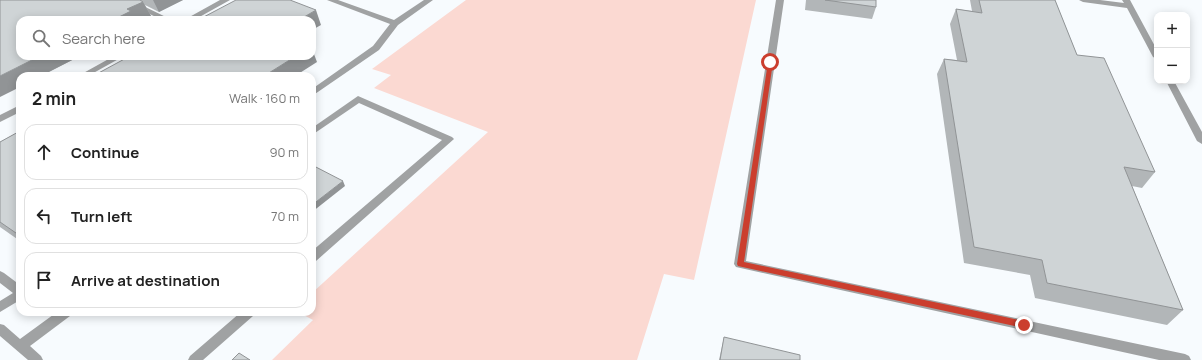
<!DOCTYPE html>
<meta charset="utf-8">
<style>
body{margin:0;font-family:Manrope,sans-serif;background:#f6f6f6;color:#222}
.controls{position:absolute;right:12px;top:12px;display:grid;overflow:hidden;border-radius:8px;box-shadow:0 2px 10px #0003}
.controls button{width:36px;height:36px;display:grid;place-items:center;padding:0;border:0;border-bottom:1px solid #e0e0e0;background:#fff;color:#222;font:20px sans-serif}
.stop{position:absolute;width:12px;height:12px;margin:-9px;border:3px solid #cb3e2e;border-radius:50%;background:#fff}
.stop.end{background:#cb3e2e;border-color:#fff;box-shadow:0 1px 4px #0008}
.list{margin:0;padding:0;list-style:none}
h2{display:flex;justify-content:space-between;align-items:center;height:52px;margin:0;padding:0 16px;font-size:17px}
h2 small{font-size:13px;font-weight:400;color:#767676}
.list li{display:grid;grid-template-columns:26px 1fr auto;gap:12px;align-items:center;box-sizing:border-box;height:56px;margin:0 8px 8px;padding:0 8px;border:1px solid #e0e0e0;border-radius:12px}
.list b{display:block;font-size:15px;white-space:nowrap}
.list em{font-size:13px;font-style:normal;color:#767676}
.icon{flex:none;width:22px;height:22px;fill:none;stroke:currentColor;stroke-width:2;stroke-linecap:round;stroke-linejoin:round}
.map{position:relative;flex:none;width:1202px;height:360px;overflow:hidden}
.search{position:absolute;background:#fff;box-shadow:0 2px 10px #0003;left:16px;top:16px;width:300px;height:44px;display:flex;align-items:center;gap:10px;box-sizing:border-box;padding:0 14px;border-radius:12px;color:#767676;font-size:15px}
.panel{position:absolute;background:#fff;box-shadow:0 2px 10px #0003;left:16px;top:72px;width:300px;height:244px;border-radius:12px}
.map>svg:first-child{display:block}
.green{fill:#fbd9d2}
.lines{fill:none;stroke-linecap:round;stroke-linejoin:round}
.minor{fill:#a0a2a3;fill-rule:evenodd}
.wall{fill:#b2b6b8}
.shaded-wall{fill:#919496}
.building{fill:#cfd4d6;stroke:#919496}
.route{fill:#cb3e2e}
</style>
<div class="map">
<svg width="1202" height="360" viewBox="0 0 1202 360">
<rect width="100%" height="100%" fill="#f7fbfe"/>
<path class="green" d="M466,0H756L694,280L664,274L637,360H272L313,320L298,312H312V293L488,132L374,88L391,75L372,69Z"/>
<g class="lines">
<path class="minor" d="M121,0H131L172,20H162Z
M220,0H230L194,20H184Z
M327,0H338L394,20L424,0H433L398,25L379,50L312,96V89L373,46L390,24Z
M776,0H784L746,261L1185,354L1189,356L1191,360H1159L736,267L734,264Z
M1079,0H1100L1124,3L1122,0H1130L1157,50V59L1153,57L1127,8L1083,2Z
M114,56H124L88,76H78Z
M1166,81H1174L1202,132V144L1197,141Z
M358,96L452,137L454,139L316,261L312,262V251L442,140L359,103L312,135V128Z
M20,105V112L0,122V115Z
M0,271L4,273L20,285V300L0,312V301L13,293L0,283Z
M57,312H72L70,316L30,346L41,356L43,360H28L0,336V324L4,325L20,339Z
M241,312H255L253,316L203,360H188L190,356Z"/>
</g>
<path class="wall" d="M0,0H183L159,12L145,5L151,16L144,20H20L80,56L41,76H20Z
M806,0H876V7L872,19L805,10Z
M970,0H1055L1077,55L1155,172L1142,188L1132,186L1183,310L1167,325L1035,298L1030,275L964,263L937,74L944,59L957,60L950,24L956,9L972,11Z
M20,131V241L0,227V142Z
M724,337L800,360H719Z"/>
<path class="shaded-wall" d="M153,0H183L159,12Z
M143,2L151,16L144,20H113L127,9Z
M316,10L321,25L312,30V20H299Z
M312,49L317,62L295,76H264L296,56H312Z
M40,56H80L41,76H20V87L0,97V76Z
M343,181L345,186L312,212V205Z
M20,231V238L16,233Z"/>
<path class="building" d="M0,0H140L143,2L127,9L131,11L113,20H20V56H40L0,76Z
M236,0H290L316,10L299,20H198Z
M825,0H876V7Z
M979,0H1055L1077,55L1104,58L1155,172L1124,167L1183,310L1047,283L1042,260L974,247L944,59L967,62L956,9L982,13Z
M130,56H296L264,76H93Z
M20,131V231L16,233L0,222V142Z
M312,165L343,181L312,205Z
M724,337L800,355V360H720Z
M239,353L250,360H232Z"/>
<path class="route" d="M770,60L773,62L744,262L1024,321L1026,322V327L1024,328L738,266L737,264L768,62Z"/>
</svg>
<div class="controls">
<button>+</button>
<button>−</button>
</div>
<div class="stop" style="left:770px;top:62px"></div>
<div class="stop end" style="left:1024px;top:325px"></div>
<div class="search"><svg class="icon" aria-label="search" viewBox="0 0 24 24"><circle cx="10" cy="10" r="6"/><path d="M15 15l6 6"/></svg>Search here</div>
<section class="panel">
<h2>2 min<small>Walk · 160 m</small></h2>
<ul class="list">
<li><svg class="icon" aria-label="ahead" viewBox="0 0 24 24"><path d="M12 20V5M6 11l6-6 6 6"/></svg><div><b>Continue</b></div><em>90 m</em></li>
<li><svg class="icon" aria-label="left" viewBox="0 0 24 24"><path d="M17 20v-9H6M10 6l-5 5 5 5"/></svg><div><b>Turn left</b></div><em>70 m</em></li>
<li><svg class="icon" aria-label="arrive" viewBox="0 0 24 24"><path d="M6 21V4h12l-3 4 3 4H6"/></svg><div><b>Arrive at destination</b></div></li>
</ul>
</section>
</div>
